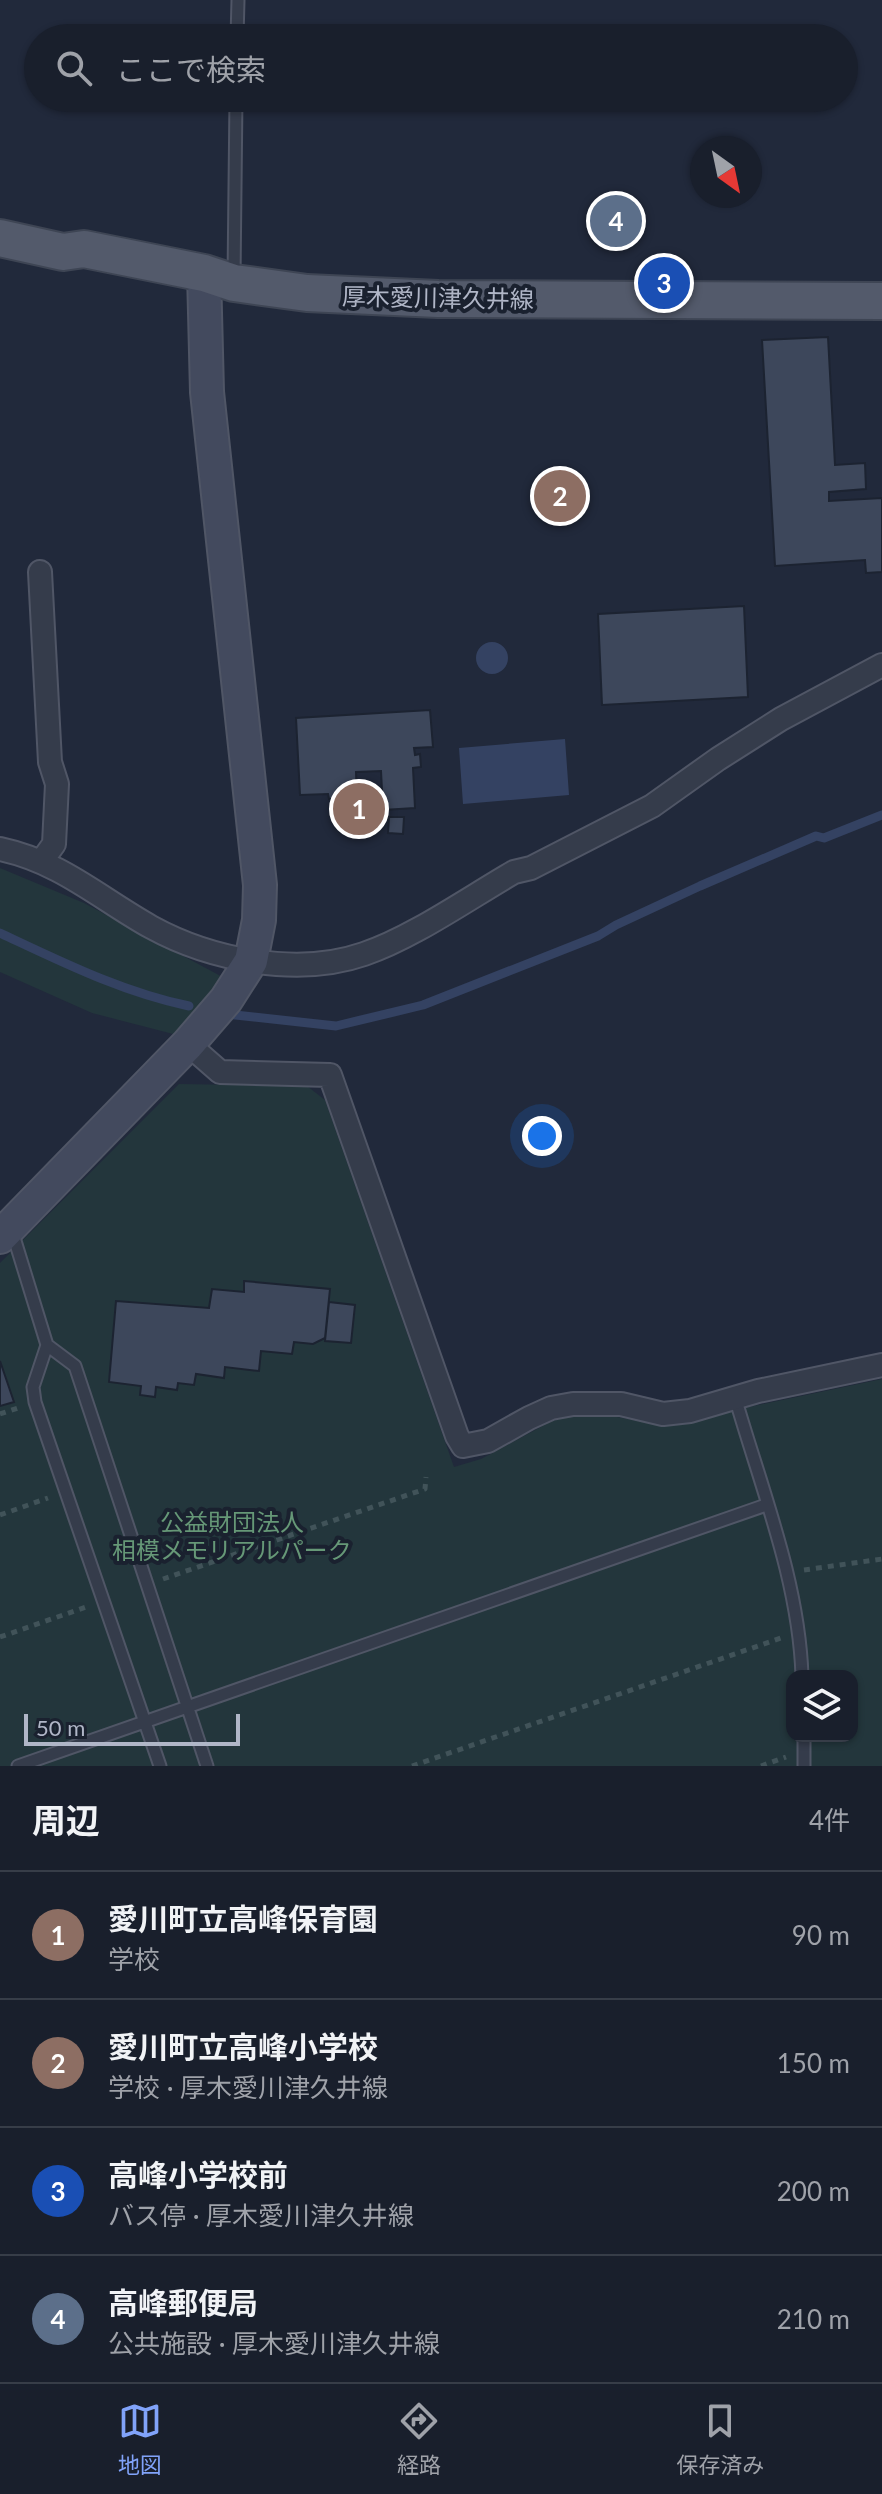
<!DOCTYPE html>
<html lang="ja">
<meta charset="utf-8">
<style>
body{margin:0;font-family:Lato,"Noto Sans JP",sans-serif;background:#262c38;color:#f1f3f6}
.controls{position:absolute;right:24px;bottom:24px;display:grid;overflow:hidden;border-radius:16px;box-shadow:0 2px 6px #0004}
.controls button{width:72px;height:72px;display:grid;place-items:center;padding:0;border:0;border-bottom:2px solid #373d48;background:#191f2c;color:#f1f3f6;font:40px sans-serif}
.compass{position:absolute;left:690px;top:136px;width:72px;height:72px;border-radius:50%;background:#191f2c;box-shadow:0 2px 6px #0004;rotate:147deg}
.scale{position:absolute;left:24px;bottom:20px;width:216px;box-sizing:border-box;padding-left:8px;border:4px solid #b0b6c7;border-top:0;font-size:22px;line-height:28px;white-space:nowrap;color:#b0b6c7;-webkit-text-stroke:6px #1a212f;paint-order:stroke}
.you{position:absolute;left:542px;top:1136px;width:28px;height:28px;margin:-20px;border:6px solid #fff;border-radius:50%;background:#1a73e8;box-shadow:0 0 0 12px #1a73e833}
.badge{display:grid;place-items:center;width:52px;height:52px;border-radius:50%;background:#81a3fa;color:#fff;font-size:26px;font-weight:700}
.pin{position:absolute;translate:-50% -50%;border:4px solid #fff;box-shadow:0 2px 8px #0006}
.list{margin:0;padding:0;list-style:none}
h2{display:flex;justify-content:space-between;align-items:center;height:104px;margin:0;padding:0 32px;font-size:34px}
h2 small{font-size:26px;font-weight:400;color:#9fa2a9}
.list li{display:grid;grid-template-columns:52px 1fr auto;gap:24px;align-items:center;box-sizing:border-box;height:128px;padding:0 32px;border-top:2px solid #373d48}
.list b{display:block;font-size:30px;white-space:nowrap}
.list p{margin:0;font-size:26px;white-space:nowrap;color:#9fa2a9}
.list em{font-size:26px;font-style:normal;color:#9fa2a9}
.icon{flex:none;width:44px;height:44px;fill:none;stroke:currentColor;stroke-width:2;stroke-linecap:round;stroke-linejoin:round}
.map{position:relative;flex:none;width:882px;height:1766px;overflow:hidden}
.search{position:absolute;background:#191f2c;box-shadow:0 2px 6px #0004;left:24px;right:24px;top:24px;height:88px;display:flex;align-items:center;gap:20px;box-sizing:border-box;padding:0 28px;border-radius:44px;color:#9fa2a9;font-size:30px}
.sheet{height:616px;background:#191f2c}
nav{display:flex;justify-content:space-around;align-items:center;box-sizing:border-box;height:112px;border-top:2px solid #373d48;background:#191f2c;font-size:22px;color:#9fa2a9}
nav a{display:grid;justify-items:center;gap:4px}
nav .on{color:#81a3fa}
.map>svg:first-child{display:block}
.green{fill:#23363c;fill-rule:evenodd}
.water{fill:#344262}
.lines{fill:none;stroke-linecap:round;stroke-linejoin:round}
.stream{stroke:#344262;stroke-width:9}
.building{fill:#3d475b;stroke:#1c2331;stroke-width:2}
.lane-casing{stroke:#505666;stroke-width:15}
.street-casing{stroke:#505666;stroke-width:26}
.secondary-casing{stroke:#505666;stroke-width:36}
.primary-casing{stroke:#3e4554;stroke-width:40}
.path{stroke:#415359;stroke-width:5;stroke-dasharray:6 6;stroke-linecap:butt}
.lane{stroke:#353c4b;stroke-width:11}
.street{stroke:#353c4b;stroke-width:22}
.secondary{stroke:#434a5e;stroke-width:32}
.primary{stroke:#535a6b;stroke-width:36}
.labels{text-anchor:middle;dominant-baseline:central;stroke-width:8;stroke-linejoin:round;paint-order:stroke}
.street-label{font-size:24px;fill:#b0b6c7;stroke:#1a212f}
.park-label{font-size:24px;fill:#669877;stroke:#1a212f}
</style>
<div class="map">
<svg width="882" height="1766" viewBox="0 0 882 1766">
<rect width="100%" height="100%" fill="#21293b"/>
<path class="green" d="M0,868L84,903L230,981L177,1035L92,1013L0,972Z
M179,1084L307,1086L325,1100L454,1467L481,1459L552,1421L579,1414L617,1417L665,1426L687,1424L749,1407L882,1379V1766H0V1263ZM792,1676H852V1736H792Z"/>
<path class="water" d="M476 658a16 16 0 1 1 32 0a16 16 0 1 1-32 0Z
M565,739L569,795L463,804L459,748Z"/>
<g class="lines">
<path class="stream" d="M0,933C62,962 122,992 189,1006
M226,1014L336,1026L423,1005L598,936L616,925L700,886L816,836L824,838L882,815"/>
</g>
<path class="building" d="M828,337L835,465L865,463L866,489L829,492V501L882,498V572L866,573L865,560L775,566L762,340Z
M744,606L748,697L602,705L598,614Z
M430,710L433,747L414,748L415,755L420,754L421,767L413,768L415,808L383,810L381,771L356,772L357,797L329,799L328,794L300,795L296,718Z
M389,817H404L403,834L388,833Z
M244,1281L330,1289L325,1338L313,1344L294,1342L292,1354L261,1351L259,1371L225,1367L224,1378L196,1374L194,1385L178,1383L177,1390L156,1387L155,1397L140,1395L141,1386L109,1382L116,1301L209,1308L212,1289L244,1292Z
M329,1302L355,1305L351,1343L325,1341Z
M0,1361L14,1402L0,1406Z"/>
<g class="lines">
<g class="lane-casing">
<path id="lane" d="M237,38L238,0
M234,278L236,98
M12,1231L47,1345L33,1387L35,1402L160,1766
M47,1345L75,1366L207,1766
M735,1397C761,1488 799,1581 802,1676
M804,1736V1766
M18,1766L766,1505"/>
</g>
<g class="street-casing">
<path id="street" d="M40,572L50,762L57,784L54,844L41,862
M0,849C61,862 99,898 151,927C211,960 298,977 364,954C412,938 469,898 514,872L531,868L652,806L718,759L781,719L882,665
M188,1044L220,1072L330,1075L457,1436L463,1446L488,1441L529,1418L551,1408L573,1404H621L663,1414L690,1411L758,1391L882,1365"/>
</g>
<g class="secondary-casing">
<path id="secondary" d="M0,1237L188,1044L226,1000L251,961L259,920L260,885L207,392L204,273"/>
</g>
<g class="primary-casing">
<path id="primary" d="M0,238L63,252L84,249L204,273L234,283L307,293L438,299L882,301"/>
</g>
<path class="path" d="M0,1414L18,1408
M0,1515L48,1498
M804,1570L882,1559
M163,1579L425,1489L426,1477
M0,1637L86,1607
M412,1766L781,1638
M761,1766L786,1757"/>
<use href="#lane" class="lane"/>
<use href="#street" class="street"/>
<use href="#secondary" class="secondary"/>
<use href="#primary" class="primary"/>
</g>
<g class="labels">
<g class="street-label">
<text transform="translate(438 297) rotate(1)">厚木愛川津久井線</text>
</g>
<g class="park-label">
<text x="232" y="1521">公益財団法人<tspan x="232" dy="28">相模メモリアルパーク</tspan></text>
</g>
</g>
</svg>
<div class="controls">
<button><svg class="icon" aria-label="layers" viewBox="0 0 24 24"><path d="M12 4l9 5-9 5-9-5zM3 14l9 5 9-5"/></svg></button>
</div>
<svg class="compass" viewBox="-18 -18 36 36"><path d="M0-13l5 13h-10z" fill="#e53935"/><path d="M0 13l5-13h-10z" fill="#9fa2a9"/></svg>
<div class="scale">50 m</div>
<div class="you"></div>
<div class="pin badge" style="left:359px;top:809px;background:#8d6e63">1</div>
<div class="pin badge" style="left:560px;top:496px;background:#8d6e63">2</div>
<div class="pin badge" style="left:664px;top:283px;background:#1a4fb4">3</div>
<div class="pin badge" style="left:616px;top:221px;background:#5c6f8a">4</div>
<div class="search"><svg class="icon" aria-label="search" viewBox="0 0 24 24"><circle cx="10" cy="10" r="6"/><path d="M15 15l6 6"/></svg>ここで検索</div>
</div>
<section class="sheet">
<h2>周辺<small>4件</small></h2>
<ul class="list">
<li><span class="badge" style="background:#8d6e63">1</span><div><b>愛川町立高峰保育園</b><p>学校</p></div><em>90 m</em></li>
<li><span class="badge" style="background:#8d6e63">2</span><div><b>愛川町立高峰小学校</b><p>学校 · 厚木愛川津久井線</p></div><em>150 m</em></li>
<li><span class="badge" style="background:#1a4fb4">3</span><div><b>高峰小学校前</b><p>バス停 · 厚木愛川津久井線</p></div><em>200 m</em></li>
<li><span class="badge" style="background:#5c6f8a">4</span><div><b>高峰郵便局</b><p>公共施設 · 厚木愛川津久井線</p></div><em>210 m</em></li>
</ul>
</section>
<nav>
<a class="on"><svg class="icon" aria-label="map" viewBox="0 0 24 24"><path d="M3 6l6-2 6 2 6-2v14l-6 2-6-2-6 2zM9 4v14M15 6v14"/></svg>地図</a>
<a><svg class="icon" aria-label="directions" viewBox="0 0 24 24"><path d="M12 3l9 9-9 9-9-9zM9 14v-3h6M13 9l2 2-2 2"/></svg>経路</a>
<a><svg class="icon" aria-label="saved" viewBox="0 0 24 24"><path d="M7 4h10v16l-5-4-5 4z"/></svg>保存済み</a>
</nav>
